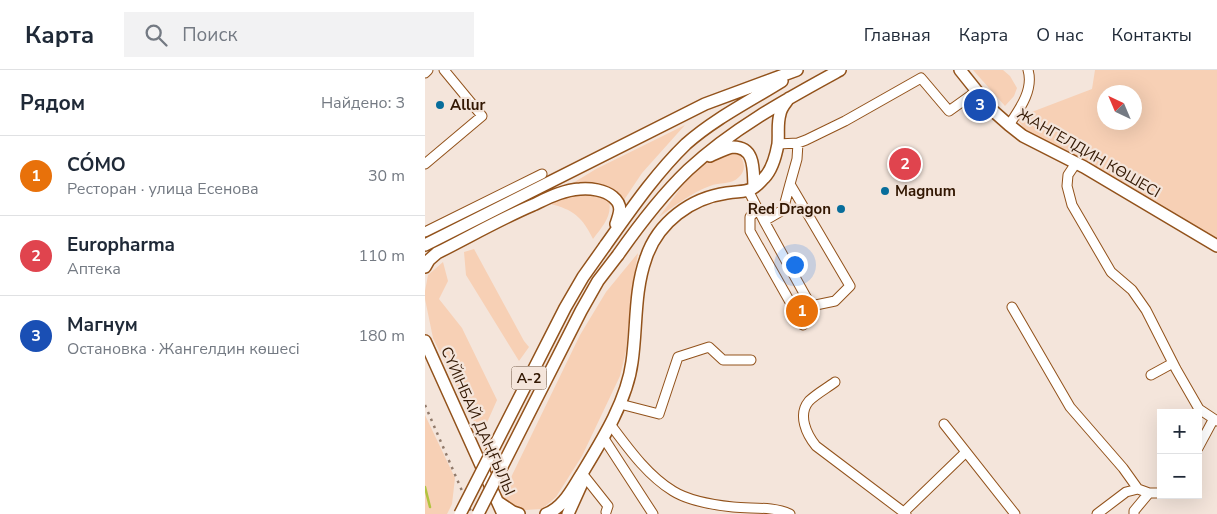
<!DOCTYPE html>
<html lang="ru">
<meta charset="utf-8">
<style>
body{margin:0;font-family:"Nunito Sans",sans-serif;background:#f2f2f3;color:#1f2937}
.controls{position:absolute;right:15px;bottom:15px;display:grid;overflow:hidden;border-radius:0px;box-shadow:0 5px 20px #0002}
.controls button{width:45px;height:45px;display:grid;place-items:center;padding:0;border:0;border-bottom:1px solid #e0e1e3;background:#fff;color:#1f2937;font:25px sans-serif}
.compass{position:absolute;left:672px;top:15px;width:45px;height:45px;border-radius:50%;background:#fff;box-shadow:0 5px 20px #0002;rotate:316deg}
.you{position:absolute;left:369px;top:194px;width:18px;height:18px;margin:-12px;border:4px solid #fff;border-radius:50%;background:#1a73e8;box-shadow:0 0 0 8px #1a73e833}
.badge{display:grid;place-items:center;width:32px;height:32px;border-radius:50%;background:#076d9b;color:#fff;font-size:16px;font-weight:700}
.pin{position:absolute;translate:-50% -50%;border:2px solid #fff;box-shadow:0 1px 5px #0006}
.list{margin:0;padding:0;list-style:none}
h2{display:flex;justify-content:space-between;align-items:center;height:65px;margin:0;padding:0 20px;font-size:21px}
h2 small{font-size:16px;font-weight:400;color:#747a83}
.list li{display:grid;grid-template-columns:32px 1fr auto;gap:15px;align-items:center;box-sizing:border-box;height:80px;padding:0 20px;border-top:1px solid #e0e1e3}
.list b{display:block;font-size:19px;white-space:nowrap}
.list p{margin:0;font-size:16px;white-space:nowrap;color:#747a83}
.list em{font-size:16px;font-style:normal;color:#747a83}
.icon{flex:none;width:28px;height:28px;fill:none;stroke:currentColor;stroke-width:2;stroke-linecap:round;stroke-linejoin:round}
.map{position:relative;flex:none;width:792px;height:444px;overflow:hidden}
header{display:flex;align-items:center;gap:30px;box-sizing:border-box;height:70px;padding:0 25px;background:#fff;border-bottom:1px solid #e0e1e3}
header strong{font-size:24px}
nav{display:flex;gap:28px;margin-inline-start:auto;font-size:18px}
.search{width:350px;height:45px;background:#f2f2f3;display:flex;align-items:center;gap:12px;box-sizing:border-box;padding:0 18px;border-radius:0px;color:#747a83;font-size:19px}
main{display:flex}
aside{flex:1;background:#fff}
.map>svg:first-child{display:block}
.green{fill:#f7d0b5;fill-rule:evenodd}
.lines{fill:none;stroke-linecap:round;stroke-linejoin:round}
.stream{stroke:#b2c33f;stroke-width:2.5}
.minor-casing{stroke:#92521b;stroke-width:11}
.major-casing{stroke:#92521b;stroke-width:14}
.minor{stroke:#fff;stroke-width:9}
.major{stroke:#fff;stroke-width:11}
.rail{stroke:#917b6c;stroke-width:2.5;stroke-dasharray:2.5 5;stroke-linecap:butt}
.major-bridge-casing{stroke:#92521b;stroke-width:14;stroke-linecap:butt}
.major-bridge{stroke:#fff;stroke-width:11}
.poi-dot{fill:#076d9b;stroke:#f4e5db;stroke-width:2}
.labels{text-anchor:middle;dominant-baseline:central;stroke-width:4.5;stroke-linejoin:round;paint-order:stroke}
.shield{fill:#f4e5db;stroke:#6c5543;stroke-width:1}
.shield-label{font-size:14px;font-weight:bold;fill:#321702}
.poi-label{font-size:15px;font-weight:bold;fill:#321702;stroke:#f4e5db;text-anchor:start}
.street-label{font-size:15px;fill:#321702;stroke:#f4e5db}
</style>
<header>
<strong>Карта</strong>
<div class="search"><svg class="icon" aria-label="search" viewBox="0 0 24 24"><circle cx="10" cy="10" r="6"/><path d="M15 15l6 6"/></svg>Поиск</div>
<nav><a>Главная</a><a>Карта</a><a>О нас</a><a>Контакты</a></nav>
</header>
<main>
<aside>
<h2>Рядом<small>Найдено: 3</small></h2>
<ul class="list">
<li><span class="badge" style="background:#e8710a">1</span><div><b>CÓMO</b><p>Ресторан · улица Есенова</p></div><em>30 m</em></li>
<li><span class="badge" style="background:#e0444e">2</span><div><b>Europharma</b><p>Аптека</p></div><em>110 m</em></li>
<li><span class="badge" style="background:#1a4fb4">3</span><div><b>Магнум</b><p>Остановка · Жангелдин көшесі</p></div><em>180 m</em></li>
</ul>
</aside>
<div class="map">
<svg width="792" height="444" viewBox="0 0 792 444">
<rect width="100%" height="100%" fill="#f4e5db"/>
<path class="green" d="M548,0H578L585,6L592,18L589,26L580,36Z
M670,0H792V171L604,64L591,48L667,19ZM680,22H710V52H680Z
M260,55L217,103L199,130C183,111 166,115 143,116L171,99Z
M303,83H314C319,92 322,99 314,107C307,115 294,112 285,116C266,123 251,135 234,147L258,115L274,96Z
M150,125H171L183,128C189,144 178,156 168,169C158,148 148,139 125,134Z
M49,179L99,271L104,277L94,291L41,205L39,182Z
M213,183L207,218L201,281L195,306L157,386L131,427L117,439L100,440L84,435L77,426L155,265L181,222Z
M18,192L23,211L14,229L37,258L72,330L56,366L8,268L0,229V221L3,205Z
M0,345L30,408L27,434L22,444H0Z"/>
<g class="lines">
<path class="stream" d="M0,417L5,437"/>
<g class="minor-casing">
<path id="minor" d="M0,3L3,0
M584,55C594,40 609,20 603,0
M353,74L373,73L381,70L420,51L496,8L524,41L552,21
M651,93L643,105L642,116L647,135L686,202L707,220L721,240L751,299L774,339L792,351
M0,94L57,46L19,0
M365,114L358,140L339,151L386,236L410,231L425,216L365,114L372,89L373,73
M324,122L339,151
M333,138L325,147V161L378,255
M0,162L117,104
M587,237L645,337L698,398L713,419
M726,305L748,293
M410,312C402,318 391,324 384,331C372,345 382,365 391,376L481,444
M195,334L234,344L253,287L284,277L298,290H326
M185,354C203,378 222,405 248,421C264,431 289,435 308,437C327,439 347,436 365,444
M519,354L590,444
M178,367L228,444
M773,378L788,350
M160,407L183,436L181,442
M479,442L541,382
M672,444L701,422L713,419L724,423H736
M709,444V441L724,423"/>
</g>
<g class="major-casing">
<path id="major" d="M535,0L567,40L584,55L598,66L659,97L792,176
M285,86C292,83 301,78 308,77C331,77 328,101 329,117
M0,175L280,34L372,0
M180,176C205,141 230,104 261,74C289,49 325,31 357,11
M193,185C214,155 237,125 263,100C308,58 362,29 415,0
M0,197L4,190L12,183C44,167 75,149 108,135C123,128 138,120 155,119C165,118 180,120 188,127C198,135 195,143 191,154
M0,271L78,444
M73,432L88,442L94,444
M121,444C138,438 147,419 156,405C176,372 202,331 207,292C212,258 209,221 221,188C233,152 266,128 302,123C321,120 325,124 339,108C347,100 351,85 353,74C354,63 352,54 355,44C356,37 361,33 364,28
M143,444L157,413"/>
</g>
<use href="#minor" class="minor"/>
<use href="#major" class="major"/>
<path class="rail" d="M0,335L47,444"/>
<g class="major-bridge-casing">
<path id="major-bridge" d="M35,444L140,238L158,207L180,176
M53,444L156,241L173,211L193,185"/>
</g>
<use href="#major-bridge" class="major-bridge"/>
</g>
<g class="poi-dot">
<circle cx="15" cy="35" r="5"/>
<circle cx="460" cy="121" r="5"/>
<circle cx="416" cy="139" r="5"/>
</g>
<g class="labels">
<rect class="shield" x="86.5" y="296.5" width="35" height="23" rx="4"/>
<g class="shield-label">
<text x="104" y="308">A-2</text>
</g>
<g class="poi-label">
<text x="25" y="35">Allur</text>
<text x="470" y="121">Magnum</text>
<text x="406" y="139" text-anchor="end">Red Dragon</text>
</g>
<g class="street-label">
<text transform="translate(664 83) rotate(30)">ЖАНГЕЛДИН КӨШЕСІ</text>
<text transform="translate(53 351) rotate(66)">СҮЙІНБАЙ ДАҢҒЫЛЫ</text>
</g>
</g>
</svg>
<div class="controls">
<button>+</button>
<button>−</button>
</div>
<svg class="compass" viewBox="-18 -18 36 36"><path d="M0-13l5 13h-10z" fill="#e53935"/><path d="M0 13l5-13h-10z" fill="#747a83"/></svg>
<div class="you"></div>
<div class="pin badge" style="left:377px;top:241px;background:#e8710a">1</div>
<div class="pin badge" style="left:480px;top:94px;background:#e0444e">2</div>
<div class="pin badge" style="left:555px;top:35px;background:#1a4fb4">3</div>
</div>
</main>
